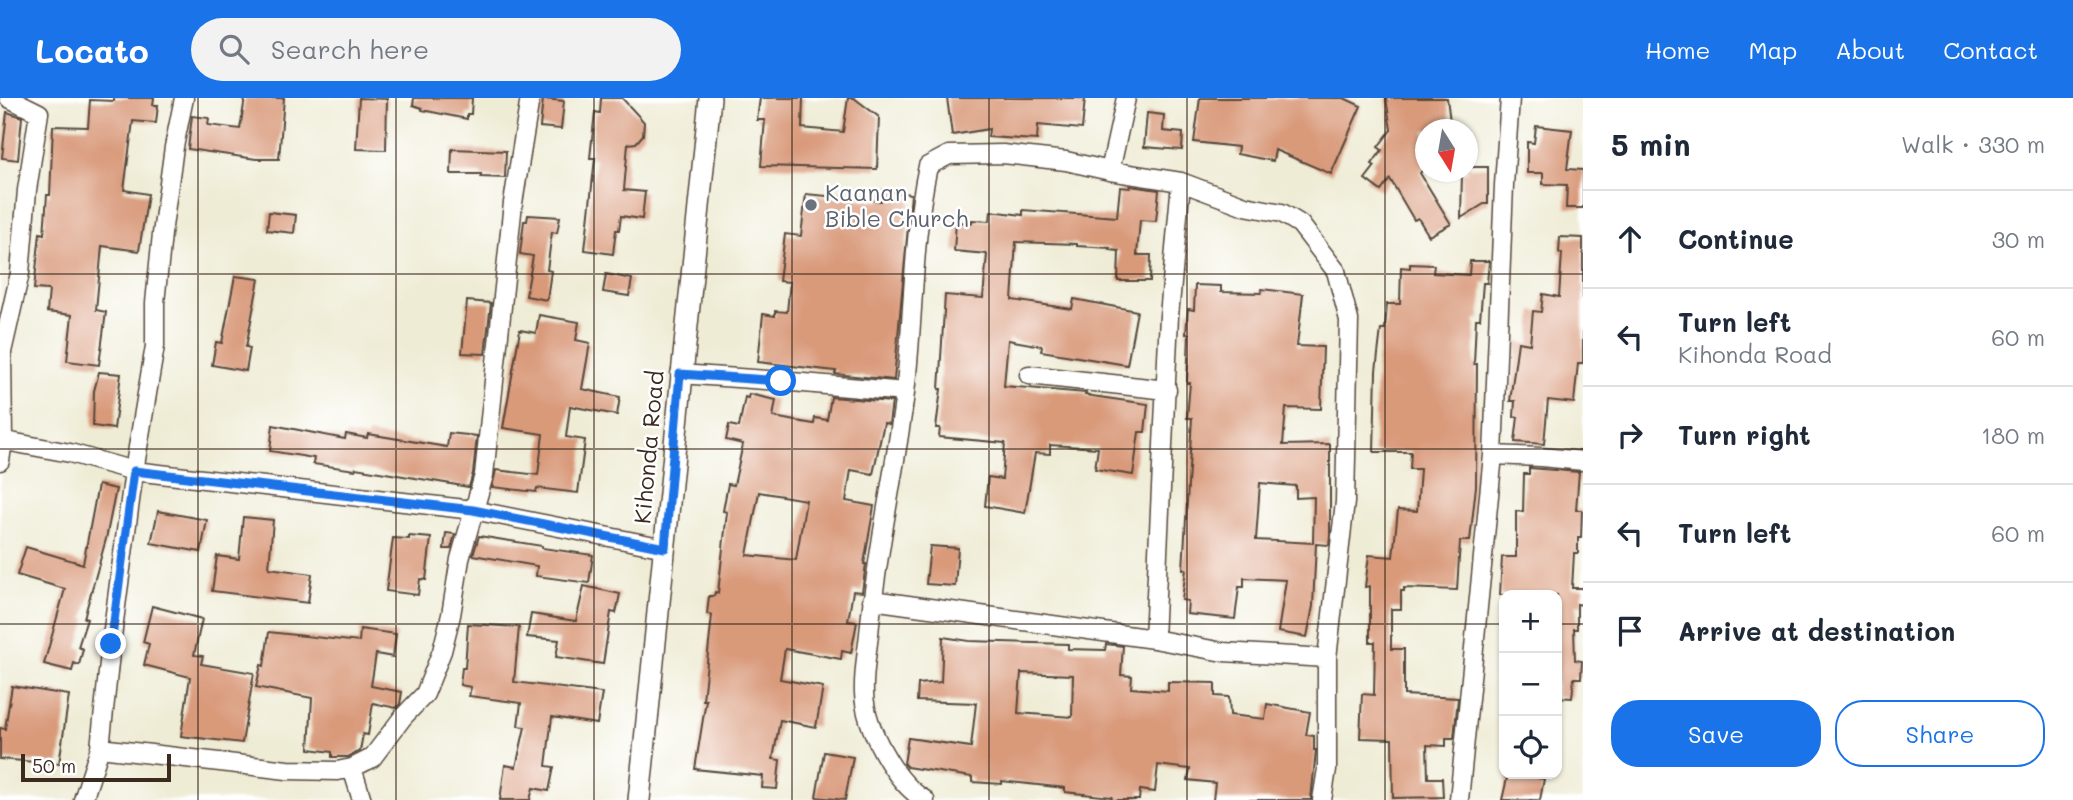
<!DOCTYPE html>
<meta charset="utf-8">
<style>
body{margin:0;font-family:Mali,sans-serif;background:#f2f2f3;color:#1f2937}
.controls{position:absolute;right:21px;bottom:21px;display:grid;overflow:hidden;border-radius:14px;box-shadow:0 2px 5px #0004}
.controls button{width:63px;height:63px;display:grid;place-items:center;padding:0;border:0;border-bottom:2px solid #e0e1e3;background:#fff;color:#1f2937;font:35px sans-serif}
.compass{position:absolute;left:1415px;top:21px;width:63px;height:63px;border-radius:50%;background:#fff;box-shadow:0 2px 5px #0004;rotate:169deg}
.scale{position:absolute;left:21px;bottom:18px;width:150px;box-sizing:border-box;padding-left:7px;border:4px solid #3b2a1e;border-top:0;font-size:19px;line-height:24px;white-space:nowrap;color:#3b2a1e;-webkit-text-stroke:5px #fff;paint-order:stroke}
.stop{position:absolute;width:21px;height:21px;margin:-16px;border:5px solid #1a73e8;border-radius:50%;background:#fff}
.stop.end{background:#1a73e8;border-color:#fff;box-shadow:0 2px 7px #0008}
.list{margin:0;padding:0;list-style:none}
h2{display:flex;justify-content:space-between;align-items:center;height:91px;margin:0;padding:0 28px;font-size:30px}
h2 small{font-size:23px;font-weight:400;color:#747a83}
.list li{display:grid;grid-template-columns:46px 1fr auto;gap:21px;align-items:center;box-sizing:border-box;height:98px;padding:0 28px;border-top:2px solid #e0e1e3}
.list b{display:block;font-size:26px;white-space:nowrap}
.list p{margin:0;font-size:23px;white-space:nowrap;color:#747a83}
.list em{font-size:23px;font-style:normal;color:#747a83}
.actions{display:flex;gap:14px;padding:21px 28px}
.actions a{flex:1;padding:16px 0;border:2px solid #1a73e8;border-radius:28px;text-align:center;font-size:24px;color:#1a73e8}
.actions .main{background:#1a73e8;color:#fff}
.icon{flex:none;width:38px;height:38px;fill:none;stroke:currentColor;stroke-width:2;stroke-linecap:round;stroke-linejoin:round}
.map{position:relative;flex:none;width:1583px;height:702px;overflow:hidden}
header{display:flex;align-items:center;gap:42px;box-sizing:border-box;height:98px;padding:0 35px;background:#1a73e8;color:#fff}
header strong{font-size:33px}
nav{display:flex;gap:38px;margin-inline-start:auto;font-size:24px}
.search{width:490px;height:63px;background:#f2f2f3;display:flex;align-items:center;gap:18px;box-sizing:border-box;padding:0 24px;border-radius:38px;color:#747a83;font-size:26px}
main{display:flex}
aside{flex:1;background:#fff}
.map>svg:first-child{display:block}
.building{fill:#d99a7a;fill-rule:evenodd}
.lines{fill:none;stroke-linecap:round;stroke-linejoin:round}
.minor-casing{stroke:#56473a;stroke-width:21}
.tertiary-casing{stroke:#56473a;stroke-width:24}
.minor{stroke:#fff;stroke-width:18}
.tertiary{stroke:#fff;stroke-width:21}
.route{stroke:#1a73e8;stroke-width:9}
.grid{fill:none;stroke:#3b2a1e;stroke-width:2;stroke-opacity:0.55}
.worship-dot{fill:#6b7280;stroke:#fff;stroke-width:2.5}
.labels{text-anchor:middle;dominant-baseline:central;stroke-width:5;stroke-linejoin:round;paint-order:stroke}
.worship-label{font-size:23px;fill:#5b616d;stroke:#fff;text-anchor:start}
.street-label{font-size:23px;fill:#3b2a1e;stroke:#fff}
</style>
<header>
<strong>Locato</strong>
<div class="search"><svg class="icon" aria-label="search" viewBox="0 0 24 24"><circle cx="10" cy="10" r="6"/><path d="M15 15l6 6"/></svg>Search here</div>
<nav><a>Home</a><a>Map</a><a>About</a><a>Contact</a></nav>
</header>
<main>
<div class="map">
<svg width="1583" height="702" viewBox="0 0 1583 702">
<rect width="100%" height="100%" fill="#fff"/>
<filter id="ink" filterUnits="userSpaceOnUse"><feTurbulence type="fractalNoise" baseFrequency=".0143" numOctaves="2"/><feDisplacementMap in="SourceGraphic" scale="14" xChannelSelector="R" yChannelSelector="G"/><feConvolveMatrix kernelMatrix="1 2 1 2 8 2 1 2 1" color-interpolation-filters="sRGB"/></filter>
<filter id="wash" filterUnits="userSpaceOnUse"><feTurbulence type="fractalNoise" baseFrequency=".00686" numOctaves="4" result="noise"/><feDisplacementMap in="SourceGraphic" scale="28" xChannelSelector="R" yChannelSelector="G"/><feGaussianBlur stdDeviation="1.57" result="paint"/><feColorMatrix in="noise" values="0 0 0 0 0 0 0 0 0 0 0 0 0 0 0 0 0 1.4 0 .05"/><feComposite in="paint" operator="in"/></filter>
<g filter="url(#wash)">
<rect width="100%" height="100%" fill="#efecd6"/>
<g id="blocks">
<path class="building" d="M114,0H154L153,7H158L156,25L133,23L124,92L148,96L139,153L102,148L96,212L106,214L99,267L67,263L72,217L47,214L49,192L34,191L40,135L44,136L47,97H50L53,28L88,29L90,2L114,3Z
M245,0H284L279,61H256L188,51L192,18L209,20L208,27L240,31Z
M359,0L387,1L386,52L356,51Z
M414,0H472L471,16H467V21L422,12V10L413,7Z
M601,0H622L644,24L643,37L636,45L628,46L624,92L645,94L642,121L621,118L619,132H616L613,156L585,152L595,60H590L595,14L600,15Z
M760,0H803L802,30L843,34L848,0H854L879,19L877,71L761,68L765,22H757Z
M947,0H1085L1082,31L1038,27L1037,42L988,39L989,31L952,37Z
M1200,0H1344L1361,8L1331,76L1275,52L1273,63L1237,56L1238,49L1194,44Z
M1386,0H1447L1451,32H1425V69L1420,75L1451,126L1429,138L1418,120L1414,122L1390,81L1381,93L1365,81L1375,68L1372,66L1382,52L1378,49L1391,32Z
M543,1L564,3L561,31L540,29Z
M7,14L22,19L18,62L2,60Z
M1147,15L1164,17L1163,33L1183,35L1182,52L1144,49Z
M1536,28L1572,32L1567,71L1583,72V110H1566L1567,87L1543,86V75H1527V44L1534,45Z
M452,51L506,53L505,80L481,79V76H451Z
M1467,69H1488V106H1484L1461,120L1462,74H1467Z
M1130,88L1159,92L1156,123L1140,122L1137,157H1151L1150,183H1118L1119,153L1109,152L1110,150L1077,148V146L1016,144L1012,202L1072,211L1074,201L1137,213L1127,267L1041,253L1042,248L1008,242L1004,288L1086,295L1085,297L1148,306L1145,334H1139L1133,377L1095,371L1098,350L1050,347V356L1035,355L1025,415L985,408L988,379L1002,381L1005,345L939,339L940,330H936L941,291H939L945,197L983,200L987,156L954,153L956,124L972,125V122L990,123L991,113L1023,117V112L1117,119L1120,89L1130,90Z
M883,92L911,96L894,282L835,276L836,273L758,264L763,216L775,218V213L787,214L790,184L779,183L785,136L801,138L806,96L881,103Z
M269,114L296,117L294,135L267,132Z
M528,117L560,119L557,135L552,134L547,172L551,173L547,202L526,198L533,158L520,156L524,123H527Z
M1560,139L1583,140V265H1578L1574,305L1548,302L1544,346L1515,344L1518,319H1514L1515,303H1510L1518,244L1530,246L1533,213L1541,214L1543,196L1559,199L1562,155H1559Z
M1470,163H1489L1487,185H1483L1480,221H1476L1474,266H1477L1476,388L1470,443H1460L1457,492L1404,490V493H1401V511H1391V551H1404V597L1458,600L1454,640H1446V648L1427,647L1428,680H1442L1443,699L1393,700L1392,641L1360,640L1362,596L1374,597L1375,544H1370V488L1365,489L1369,457L1393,459L1398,412L1417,413L1420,371H1410L1411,354H1374L1376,273L1381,231H1385L1387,206H1400L1401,169L1410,170V166L1434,167L1433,175L1469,177Z
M606,176L632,181L629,198L603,194Z
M235,178L259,181L246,249L250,250L246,273L212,267L216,244L222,245Z
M1195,187L1221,188V194L1261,195L1262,191L1303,196L1297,248L1323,249L1321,311L1286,310L1283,347L1330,346V437L1329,447L1316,446L1313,508L1307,539L1278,534L1286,482L1244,480V489H1239L1235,521L1187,516L1188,503L1182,502L1186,471H1183L1192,320H1187L1190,285H1187L1189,236H1186L1188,211L1194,212ZM1260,385L1296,388V400L1314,399L1313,445L1256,442Z
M467,203L491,205L485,256L462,255Z
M539,217L579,224L576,242L590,245L582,291L620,299L617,317L570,308L566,339L585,342L578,395L537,390L536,394L492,389L496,372L538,377L543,336L503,330L520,232L536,235Z
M99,274L121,276L114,331L93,328L94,293Z
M749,296L776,302L773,319L814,326L815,320L827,322L831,299L892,304L889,326L884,325L873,376L851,372L846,403L874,408L864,466H866L862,494L853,493L848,523L857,524L851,555L842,553L841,561L785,551L780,581L823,589L816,629L780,622L773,661L780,662L777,691L762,690L763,678L695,671L706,602H703L712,517L707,516L709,498H714L715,494L718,495L727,414L723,413L728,386L734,387L743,346L726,342L729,327L739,329L745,299L748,300ZM759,394L806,402L796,462L747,457Z
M273,327L345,341L346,336L367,340L368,336L447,349L449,335L477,338L473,375L469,389L356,370L355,372L313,366L314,360L270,353Z
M1529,370L1579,374L1576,412H1582L1581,440H1578V455H1574L1572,490H1583V507L1577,506V531H1574L1575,562L1582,563L1581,580H1574L1572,600L1557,599V497H1500L1502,459H1516V413L1523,414L1524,376H1529Z
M98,387L116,391L106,441L84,520L87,521L78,549L83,551L79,567L74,565L72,573L44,566L65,491L17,477L26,449L83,466Z
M158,413L207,422L201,454L151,445Z
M243,419L273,422L269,470L312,476L308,505L212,493L217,458L239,461Z
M446,435L455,436L451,451H444Z
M409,438L431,440L426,482L420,481L418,497L386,493L393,440L409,441Z
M479,438L542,448V450L593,457L589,485L536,478L537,468L473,457Z
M930,448L958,450L955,488L926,486Z
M584,488L620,496L616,515L611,514L603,566L556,559L559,542L527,539L531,516L576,523Z
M152,508L202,521L194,557L203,558L201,566L254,575L242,645L181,638L190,579L144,567L149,546L143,544Z
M468,526L519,529L514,584L602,595L597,626L552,619L546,668L554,669L549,693L533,690L530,702H500L505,667L516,669L525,629L518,628L521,605L469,598L471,589L460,587L462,570H465Z
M360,531L396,536L393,559L376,556L371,588L402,594L400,606L396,610L373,605L368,637L363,636L360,653L348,659H332V654L309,651L312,600L256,589L261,567L264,568L269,534L359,544Z
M943,539L969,543L1068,546V551L1105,552L1106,546L1123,548L1121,577L1132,578L1131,590L1168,593V584L1215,585V598L1229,599L1230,617L1265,621L1267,606L1310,614L1306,637L1314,638V652H1316L1311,702H1213L1215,685L1188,682L1190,671L1158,667L1155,694L1140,692L1139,702H1111L1112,699L1065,694V690L1002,683V686L972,684V679L907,669L904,666L908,640L971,649L976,605L917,603L918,586L941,584ZM1021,575L1073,577L1072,619L1018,615Z
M12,588L69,597L59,666L0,661V630L5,631Z
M824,654L853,659L845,702L816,699Z
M1508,676H1539L1538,680L1544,681L1540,702H1502Z"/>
</g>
</g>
<g filter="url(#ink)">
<use href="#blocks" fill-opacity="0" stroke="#56473a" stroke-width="2"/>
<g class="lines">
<g class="minor-casing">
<path id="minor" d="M1110,73L1126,0
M680,276L781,283L905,294
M1029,277L1167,292
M0,342L70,355L134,373L473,412L665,450
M1493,357L1541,359L1583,363
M0,363L3,343L2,254L20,175L27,92L39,15L9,0
M872,502L1154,541L1223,554L1327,560
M1154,541L1169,218L1181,84
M100,650L287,672L337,673L352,670L372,660L403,619L425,596L442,553L451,517L460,461L484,377L513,105L530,0
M352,670L362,702
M83,702L100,650L111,546L134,373L155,248V205L162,136L174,49L184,0
M925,702C895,685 865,629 864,595C863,576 867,555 869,536C876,455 895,376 905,295C914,220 912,142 928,68L949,57L1003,56L1066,63L1110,73L1181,84L1245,108L1282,115L1300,126L1336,173L1349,222L1345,404L1327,560V671L1322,702
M1459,702L1493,357L1504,87L1510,0"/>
</g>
<g class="tertiary-casing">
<path id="tertiary" d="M639,702L710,0"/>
</g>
<use href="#minor" class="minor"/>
<use href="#tertiary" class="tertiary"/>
</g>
</g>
<g class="lines" filter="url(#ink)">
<path class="route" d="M111,546L134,373L473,412L665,450L680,276L781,283"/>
</g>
<path class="grid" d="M198,0V702M396,0V702M594,0V702M792,0V702M989,0V702M1187,0V702M1385,0V702M0,176H1583M0,351H1583M0,526H1504M1557,526H1583"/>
<circle class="worship-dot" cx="811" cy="107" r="7"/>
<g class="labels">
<g class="worship-label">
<text x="825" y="94">Kaanan<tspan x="825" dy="26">Bible Church</tspan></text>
</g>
<g class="street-label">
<text transform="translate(648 349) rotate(-85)">Kihonda Road</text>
</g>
</g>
</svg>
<div class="controls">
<button>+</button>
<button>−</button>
<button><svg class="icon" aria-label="locate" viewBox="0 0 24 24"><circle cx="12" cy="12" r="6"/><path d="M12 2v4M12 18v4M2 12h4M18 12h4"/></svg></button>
</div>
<svg class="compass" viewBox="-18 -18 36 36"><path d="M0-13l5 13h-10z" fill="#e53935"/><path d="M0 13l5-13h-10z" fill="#747a83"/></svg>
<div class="scale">50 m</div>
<div class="stop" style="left:781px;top:283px"></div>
<div class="stop end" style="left:111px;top:546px"></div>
</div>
<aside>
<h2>5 min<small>Walk · 330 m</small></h2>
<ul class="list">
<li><svg class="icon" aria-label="ahead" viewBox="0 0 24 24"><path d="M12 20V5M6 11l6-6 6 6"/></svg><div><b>Continue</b></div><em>30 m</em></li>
<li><svg class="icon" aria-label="left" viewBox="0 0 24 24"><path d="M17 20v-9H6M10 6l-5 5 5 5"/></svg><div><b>Turn left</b><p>Kihonda Road</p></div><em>60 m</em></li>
<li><svg class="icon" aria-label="right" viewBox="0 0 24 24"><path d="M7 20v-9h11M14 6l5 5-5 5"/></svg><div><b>Turn right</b></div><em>180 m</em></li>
<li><svg class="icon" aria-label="left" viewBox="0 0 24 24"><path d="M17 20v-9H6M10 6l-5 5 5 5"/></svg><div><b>Turn left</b></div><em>60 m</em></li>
<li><svg class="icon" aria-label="arrive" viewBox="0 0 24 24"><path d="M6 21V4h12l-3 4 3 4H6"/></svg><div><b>Arrive at destination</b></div></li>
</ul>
<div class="actions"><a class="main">Save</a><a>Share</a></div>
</aside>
</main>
